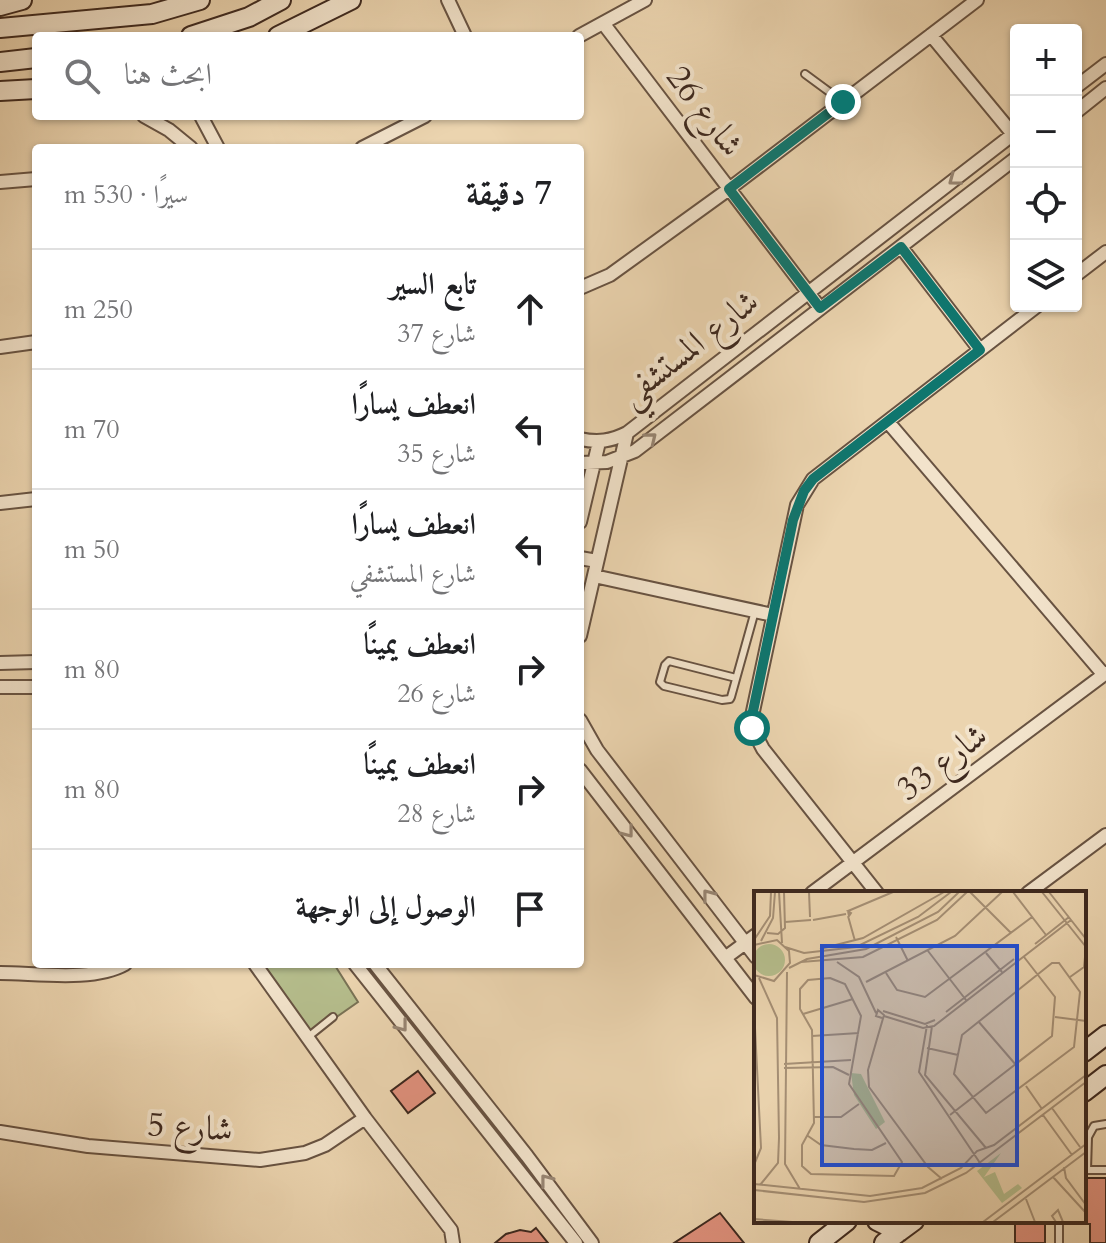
<!DOCTYPE html>
<html lang="ar">
<meta charset="utf-8">
<style>
body{margin:0;font-family:Cardo,Amiri,serif;background:#f6f6f6;color:#202124;direction:rtl}
.controls{position:absolute;right:24px;top:24px;display:grid;overflow:hidden;border-radius:8px;box-shadow:0 2px 6px #0004}
.controls button{width:72px;height:72px;display:grid;place-items:center;padding:0;border:0;border-bottom:2px solid #e0e0e0;background:#fff;color:#202124;font:40px sans-serif}
.stop{position:absolute;width:24px;height:24px;margin:-18px;border:6px solid #0f766e;border-radius:50%;background:#fff}
.stop.end{background:#0f766e;border-color:#fff;box-shadow:0 2px 8px #0008}
.list{margin:0;padding:0;list-style:none}
h2{display:flex;justify-content:space-between;align-items:center;height:104px;margin:0;padding:0 32px;font-size:34px}
h2 small{font-size:26px;font-weight:400;color:#757577}
.list li{display:grid;grid-template-columns:52px 1fr auto;gap:24px;align-items:center;box-sizing:border-box;height:120px;padding:0 32px;border-top:2px solid #e0e0e0}
.list b{display:block;font-size:30px;white-space:nowrap}
.list p{margin:0;font-size:26px;white-space:nowrap;color:#757577}
.list em{font-size:26px;font-style:normal;color:#757577}
.icon{flex:none;width:44px;height:44px;fill:none;stroke:currentColor;stroke-width:2;stroke-linecap:round;stroke-linejoin:round}
.map{position:relative;flex:none;width:1106px;height:1243px;overflow:hidden;direction:ltr}
.search{position:absolute;background:#fff;box-shadow:0 2px 6px #0004;left:32px;top:32px;width:552px;height:88px;display:flex;align-items:center;gap:20px;box-sizing:border-box;padding:0 28px;border-radius:8px;color:#757577;font-size:30px}
.panel{position:absolute;background:#fff;box-shadow:0 2px 6px #0004;left:32px;top:144px;width:552px;height:824px;border-radius:8px;direction:rtl}
.map>svg:first-child{display:block}
.green{fill:#b5bd8c;stroke:#797255;stroke-width:2}
.building{fill:#df907c;stroke:#3d281e;stroke-width:2}
.lines{fill:none;stroke-linecap:round;stroke-linejoin:round}
.lane-casing{stroke:#685342;stroke-width:10}
.street-casing{stroke:#685342;stroke-width:16}
.secondary-casing{stroke:#3d281e;stroke-width:22}
.lane{stroke:#f2e3cb;stroke-width:6}
.street{stroke:#f2e3cb;stroke-width:12}
.secondary{stroke:#f2e3cb;stroke-width:18}
.oneway{stroke:#988674}
.route{stroke:#0f766e;stroke-width:10}
.labels{text-anchor:middle;dominant-baseline:central;stroke-width:8;stroke-linejoin:round;paint-order:stroke}
.street-label{font-size:34px;fill:#3d281e;stroke:#f2e3cb}
.inset-road{fill:none;stroke:#a58f75;stroke-width:2}
.view{fill:#1d4ed8;fill-opacity:0.15;stroke:#1d4ed8;stroke-width:4}
.inset-edge{fill:none;stroke:#3d281e;stroke-width:4}
</style>
<div class="map">
<svg width="1106" height="1243" viewBox="0 0 1106 1243">
<rect width="100%" height="100%" fill="#ebd4af"/>
<filter id="stains"><feTurbulence type="fractalNoise" baseFrequency=".0025" numOctaves="4"/><feColorMatrix values="0 0 0 0 .2 0 0 0 0 .09 0 0 0 0 .02 0 0 0 .5 -.17"/></filter>
<radialGradient id="worn" r=".72"><stop offset=".6" stop-color="#630" stop-opacity="0"/><stop offset="1" stop-color="#630" stop-opacity=".3"/></radialGradient>
<path class="green" d="M255,964H334L358,1002L308,1037Z"/>
<path class="building" d="M418,1071L435,1093L408,1113L391,1091Z
M1084,1178H1106V1243H1090V1224H1084Z
M720,1213L744,1243H674Z
M1015,1221H1045V1243H1015Z
M536,1228L548,1243H495L506,1234L520,1230L531,1232Z"/>
<g class="lines">
<g class="lane-casing">
<path id="lane" d="M805,74L843,102
M736,678L669,661L665,665L660,682L664,686L722,700L730,699L731,697L755,611
M308,1037L333,1017
M1084,1170H1106
M1087,1170L1088,1137L1094,1126L1106,1124
M1059,1221V1243"/>
</g>
<g class="street-casing">
<path id="street" d="M448,0L465,36
M603,23L820,308
M931,35L1016,138
M579,36L645,0
M1076,87L1106,64
M1076,112L1106,88
M144,116L169,130L191,148
M201,116L218,148
M362,148L425,116
M0,182L36,179
M901,247L980,350
M1076,275L1106,252
M580,288L610,275L729,189L977,0
M0,347L36,342
M888,422L1104,675
M580,439C598,443 611,441 627,433L1016,132
M580,463L607,462L635,451L1016,158
M0,503L36,499
M580,522L599,442
M580,558L597,561
M594,576L773,615
M580,636L627,433
M0,663L36,662
M0,687H36
M580,720L597,750L756,957
M580,770L756,998
M812,893L1106,673
M877,893L763,749L752,728V716L797,505L813,479L1037,306
M1028,893L1106,835
M725,958L756,935
M255,964L365,1118L451,1230L453,1243
M355,964L576,1243
M375,964L527,1156L592,1243
M0,973C36,973 93,982 125,964
M0,1132L88,1146L260,1160L305,1153L325,1145L365,1118"/>
</g>
<g class="secondary-casing">
<path id="secondary" d="M0,6L22,0
M0,28L152,14L200,0
M191,36L249,17L281,0
M278,36L351,0
M0,62L36,58
M0,91L36,89
M1084,1052L1106,1035
M1084,1092L1106,1075
M877,1221L899,1232
M819,1243L847,1221
M884,1243L914,1221"/>
</g>
<use href="#lane" class="lane"/>
<use href="#street" class="street"/>
<use href="#secondary" class="secondary"/>
</g>
<defs><path id="oneway-chevron" d="M-2-3.5L2.5 0L-2 3.5" fill="none" stroke-width="1.6" stroke-linecap="round" stroke-linejoin="round" transform="scale(2)"/></defs>
<g class="oneway">
<use href="#oneway-chevron" transform="translate(954 180) rotate(143)"/>
<use href="#oneway-chevron" transform="translate(651 438) rotate(-39)"/>
<use href="#oneway-chevron" transform="translate(628 832) rotate(52)"/>
<use href="#oneway-chevron" transform="translate(708 895) rotate(-128)"/>
<use href="#oneway-chevron" transform="translate(402 1026) rotate(52)"/>
<use href="#oneway-chevron" transform="translate(546 1180) rotate(-128)"/>
</g>
<g class="lines">
<path class="route" d="M752,728V716L793,520L804,491L813,479L980,350L901,247L820,308L729,189L843,102"/>
</g>
<g class="labels">
<g class="street-label">
<text transform="translate(705 111) rotate(53)">شارع 26</text>
<text transform="translate(689 348) rotate(-38)">شارع المستشفي</text>
<text transform="translate(942 762) rotate(-37)">شارع 33</text>
<text transform="translate(190 1127) rotate(4)">شارع 5</text>
</g>
</g>
<g transform="translate(754 891)">
<rect width="332" height="332" fill="#ebd4af"/>
<path d="M-1 69a16 16 0 1 1 32 0a16 16 0 1 1-32 0ZM97,182L107,183L131,231L122,238L100,204ZM247,262L230,286L241,281L250,303L264,293L268,297L248,312L223,280Z" fill="#b5bd8c"/>
<path class="inset-road" d="M25,1L28,52M55,1L56,26M216,1L257,42M259,1L292,44M288,1L332,56M295,1L332,48M94,20L95,25L97,22L94,20L139,1M94,25L101,50M59,29L92,23M31,31L57,29M13,42L24,43L31,37L30,1M142,46L154,70M0,49L16,25L17,1M7,50L19,27L21,1M281,53L315,26M0,54L23,49L35,60L36,72L20,90L0,84M31,56L50,62L102,56L164,26L197,1M66,58L109,47L190,1M174,60L212,109M232,62L248,81M47,71L109,66L183,29L213,1M83,71L105,86L122,122M298,72H305L326,101L320,156L232,222L200,183L208,144ZM35,77L53,68L112,58L184,21L205,1M33,81L31,273L46,298M132,82L143,99L171,106L278,26M316,86L330,76L332,56M5,87L23,127L25,247L24,272L6,294M76,87L91,93L107,125L95,193L148,271L140,285L57,283L48,275V254L60,232L58,139L46,118V98L54,89ZM112,91L201,45L248,1M0,117L7,257L0,274M129,120L171,133L181,129M192,121L260,68M49,123L99,108M130,125L169,137L180,135L317,29M301,126L332,130M128,127L122,125L124,119L130,124L114,179L115,196L174,276L188,288M224,130L262,174M173,134L165,181L226,272M178,135L171,184L232,257M58,145L105,142M173,157L204,164M30,173L97,169M30,177L79,176L95,184M272,195L288,218M298,217L326,256M196,224L298,145L301,106L270,66M289,224L318,264M60,226H87L105,213M54,245L67,254L100,258L118,259L132,252M310,276L312,287L332,314M299,286L332,322M0,293L116,305L168,297L207,277L223,260L240,254L332,184M0,299L110,311L171,302L212,282L332,191M272,308L281,331M0,328L38,331M229,331L332,253M239,331L332,261M302,331L298,325L304,319L309,331"/>
<path class="view" d="M68,55H263V274H68Z"/>
<rect width="332" height="332" class="inset-edge"/>
</g>
<rect width="100%" height="100%" filter="url(#stains)"/>
<rect width="100%" height="100%" fill="url(#worn)"/>
</svg>
<div class="controls">
<button>+</button>
<button>−</button>
<button><svg class="icon" aria-label="locate" viewBox="0 0 24 24"><circle cx="12" cy="12" r="6"/><path d="M12 2v4M12 18v4M2 12h4M18 12h4"/></svg></button>
<button><svg class="icon" aria-label="layers" viewBox="0 0 24 24"><path d="M12 4l9 5-9 5-9-5zM3 14l9 5 9-5"/></svg></button>
</div>
<div class="stop" style="left:752px;top:728px"></div>
<div class="stop end" style="left:843px;top:102px"></div>
<div class="search"><svg class="icon" aria-label="search" viewBox="0 0 24 24"><circle cx="10" cy="10" r="6"/><path d="M15 15l6 6"/></svg>ابحث هنا</div>
<section class="panel">
<h2>7 دقيقة<small>سيرًا · 530 m</small></h2>
<ul class="list">
<li><svg class="icon" aria-label="ahead" viewBox="0 0 24 24"><path d="M12 20V5M6 11l6-6 6 6"/></svg><div><b>تابع السير</b><p>شارع 37</p></div><em>250 m</em></li>
<li><svg class="icon" aria-label="left" viewBox="0 0 24 24"><path d="M17 20v-9H6M10 6l-5 5 5 5"/></svg><div><b>انعطف يسارًا</b><p>شارع 35</p></div><em>70 m</em></li>
<li><svg class="icon" aria-label="left" viewBox="0 0 24 24"><path d="M17 20v-9H6M10 6l-5 5 5 5"/></svg><div><b>انعطف يسارًا</b><p>شارع المستشفي</p></div><em>50 m</em></li>
<li><svg class="icon" aria-label="right" viewBox="0 0 24 24"><path d="M7 20v-9h11M14 6l5 5-5 5"/></svg><div><b>انعطف يمينًا</b><p>شارع 26</p></div><em>80 m</em></li>
<li><svg class="icon" aria-label="right" viewBox="0 0 24 24"><path d="M7 20v-9h11M14 6l5 5-5 5"/></svg><div><b>انعطف يمينًا</b><p>شارع 28</p></div><em>80 m</em></li>
<li><svg class="icon" aria-label="arrive" viewBox="0 0 24 24"><path d="M6 21V4h12l-3 4 3 4H6"/></svg><div><b>الوصول إلى الوجهة</b></div></li>
</ul>
</section>
</div>
